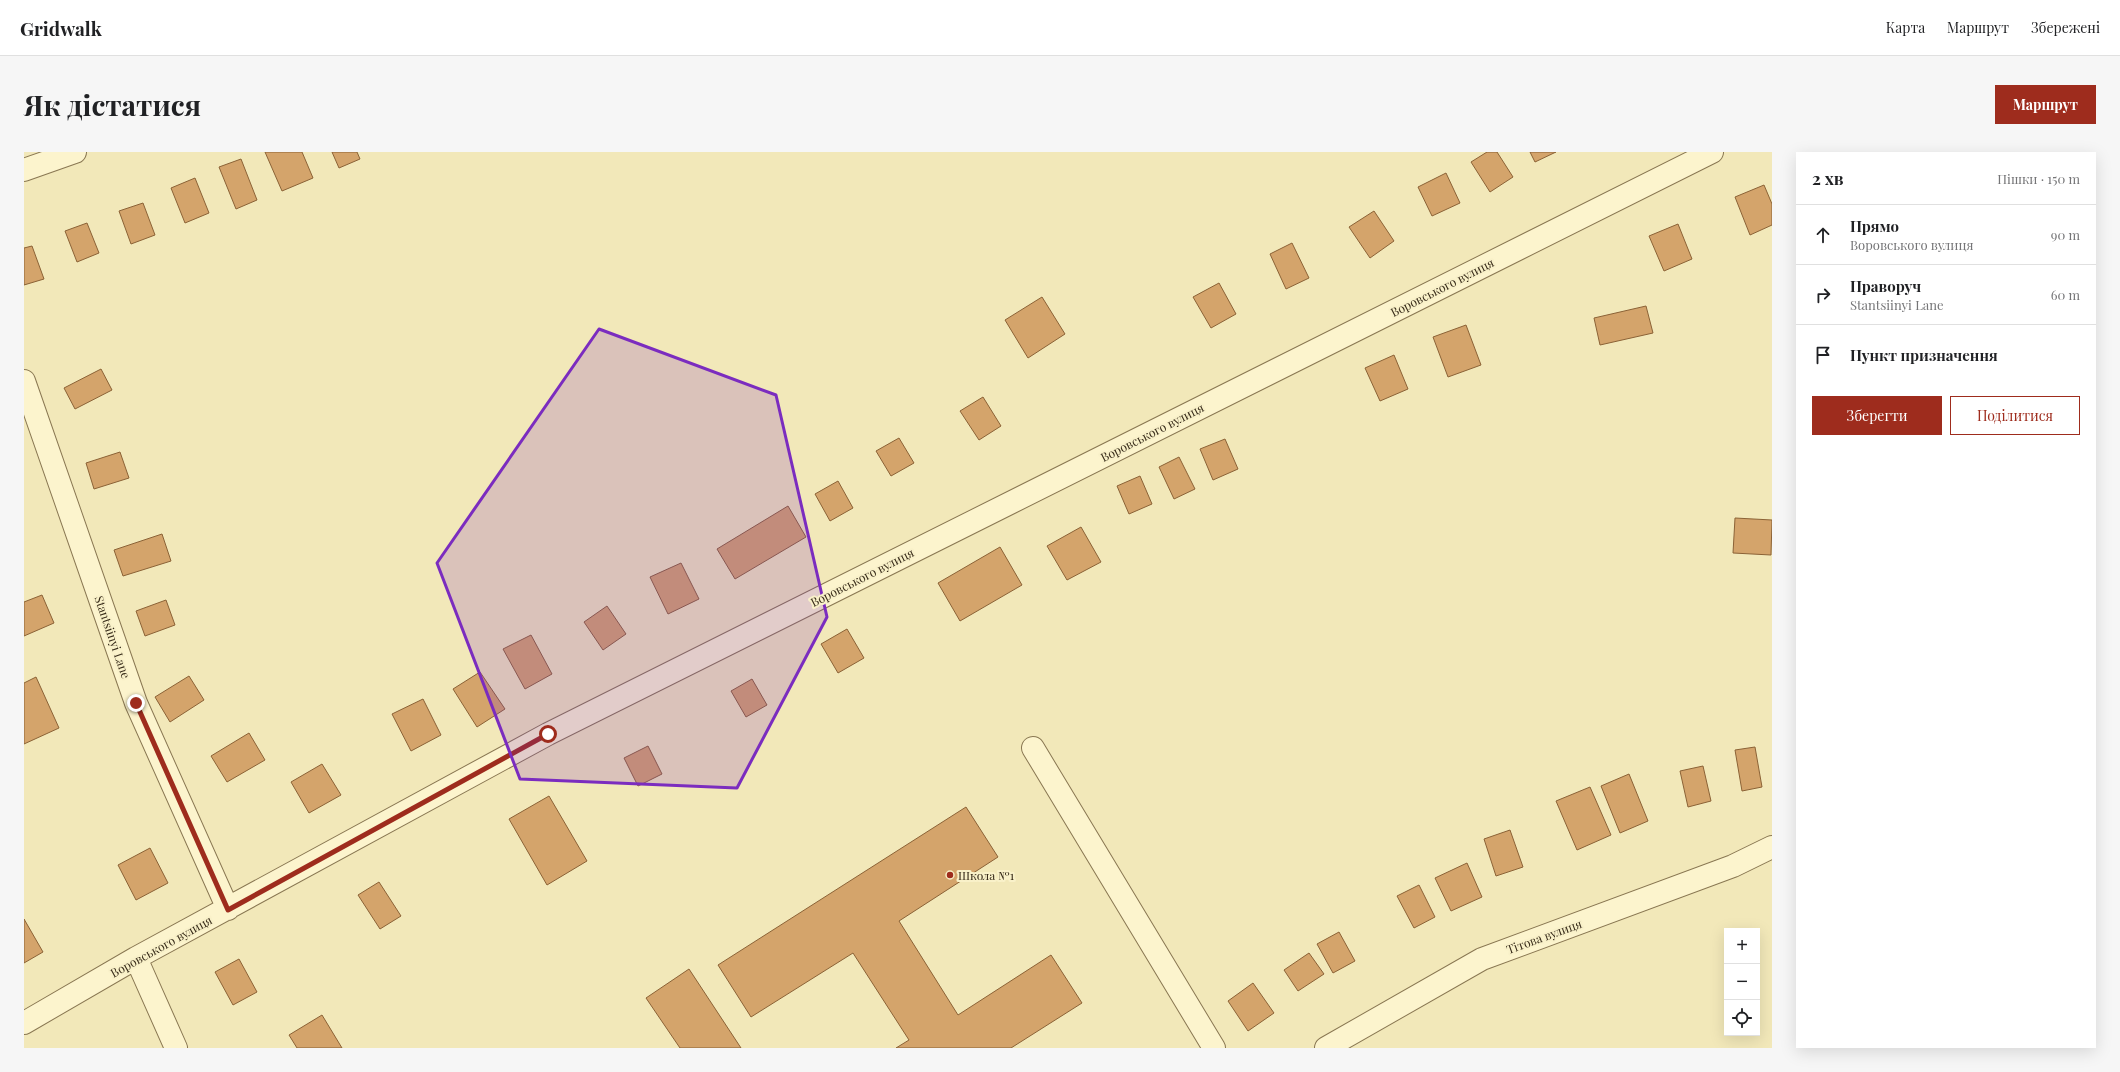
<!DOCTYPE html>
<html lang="uk">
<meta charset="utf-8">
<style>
body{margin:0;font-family:"Playfair Display",serif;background:#f6f6f6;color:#202124}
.controls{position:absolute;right:12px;bottom:12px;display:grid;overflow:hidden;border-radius:0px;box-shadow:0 4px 16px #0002}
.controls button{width:36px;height:36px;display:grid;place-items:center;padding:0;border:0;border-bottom:1px solid #e0e0e0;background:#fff;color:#202124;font:20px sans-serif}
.stop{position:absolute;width:12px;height:12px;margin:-9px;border:3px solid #9e2c1d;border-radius:50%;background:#fff}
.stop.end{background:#9e2c1d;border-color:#fff;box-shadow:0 1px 4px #0008}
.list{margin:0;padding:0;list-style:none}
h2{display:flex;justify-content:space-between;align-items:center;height:52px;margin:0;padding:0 16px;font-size:17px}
h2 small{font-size:13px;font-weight:400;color:#757577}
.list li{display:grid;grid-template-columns:26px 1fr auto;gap:12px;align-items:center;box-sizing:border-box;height:60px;padding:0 16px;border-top:1px solid #e0e0e0}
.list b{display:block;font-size:15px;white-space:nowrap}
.list p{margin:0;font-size:13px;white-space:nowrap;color:#757577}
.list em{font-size:13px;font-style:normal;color:#757577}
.actions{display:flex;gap:8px;padding:12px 16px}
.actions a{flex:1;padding:9px 0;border:1px solid #9e2c1d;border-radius:0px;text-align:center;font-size:14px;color:#9e2c1d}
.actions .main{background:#9e2c1d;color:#fff}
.icon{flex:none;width:22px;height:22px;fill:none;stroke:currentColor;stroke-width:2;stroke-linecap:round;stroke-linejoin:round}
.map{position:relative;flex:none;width:1748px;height:896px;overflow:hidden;border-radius:0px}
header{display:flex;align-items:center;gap:24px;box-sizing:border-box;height:56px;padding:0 20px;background:#fff;border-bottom:1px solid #e0e0e0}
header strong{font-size:19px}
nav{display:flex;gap:22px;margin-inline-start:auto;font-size:14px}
.intro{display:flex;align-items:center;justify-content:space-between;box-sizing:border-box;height:96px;padding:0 24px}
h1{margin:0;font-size:28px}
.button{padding:10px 18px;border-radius:0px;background:#9e2c1d;color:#fff;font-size:14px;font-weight:700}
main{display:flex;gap:24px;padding:0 24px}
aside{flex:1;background:#fff;border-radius:0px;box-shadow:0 4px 16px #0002}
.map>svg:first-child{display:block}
.building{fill:#d4a46b;stroke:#8b6236}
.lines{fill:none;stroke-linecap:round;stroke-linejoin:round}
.minor-casing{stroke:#897752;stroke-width:24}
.minor{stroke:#fcf4cd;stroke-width:22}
.route{stroke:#9e2c1d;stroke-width:5}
.marked{fill:#7b2cbf;fill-opacity:0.2;stroke:#7b2cbf;stroke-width:3;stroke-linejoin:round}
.poi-dot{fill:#9e2c1d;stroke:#f9f1c9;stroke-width:1.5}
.labels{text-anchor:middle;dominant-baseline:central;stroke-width:4;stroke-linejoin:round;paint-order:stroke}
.street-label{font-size:12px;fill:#372b19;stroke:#f9f1c9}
.poi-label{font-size:12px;fill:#372b19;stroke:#f9f1c9;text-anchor:start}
</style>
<header>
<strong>Gridwalk</strong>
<nav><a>Карта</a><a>Маршрут</a><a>Збережені</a></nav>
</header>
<div class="intro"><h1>Як дістатися</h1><a class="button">Маршрут</a></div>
<main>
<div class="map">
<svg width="1748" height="896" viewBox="0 0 1748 896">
<rect width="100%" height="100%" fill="#f2e8b9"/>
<path class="building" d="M241,0H278L289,26L258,39Z
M308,0H333L336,7L315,16Z
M1463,0H1473L1489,25L1466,40L1447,10Z
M1506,0H1532L1511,10Z
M217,7L233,48L212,57L195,15Z
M1422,21L1436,51L1408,64L1394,35Z
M171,26L185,61L161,71L147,36Z
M1740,33L1748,52V73L1726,83L1711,45Z
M119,51L131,83L107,92L95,59Z
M1350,59L1370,89L1346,106L1325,75Z
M63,71L75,101L53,110L41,79Z
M1654,72L1668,107L1640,119L1625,84Z
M1268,91L1285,126L1262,137L1246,102Z
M8,94L20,127L0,133V96Z
M1195,131L1212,162L1187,176L1169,145Z
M1018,145L1041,182L1004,206L981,168Z
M1622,154L1629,181L1576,193L1570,166Z
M1442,173L1457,213L1424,225L1409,185Z
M1370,203L1384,237L1356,249L1341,216Z
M77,217L88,238L51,257L40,236Z
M959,245L977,274L955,288L936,259Z
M875,286L890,311L867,324L852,299Z
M1201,287L1214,317L1189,328L1176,297Z
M96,300L105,326L70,337L62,311Z
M1155,305L1171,337L1150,347L1135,315Z
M1116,324L1128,352L1105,362L1093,334Z
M814,329L829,356L806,369L791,342Z
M764,354L782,385L711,427L693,397Z
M1711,366L1748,368L1747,403L1709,401Z
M1057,375L1077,410L1043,428L1023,394Z
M138,382L147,409L99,424L90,398Z
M976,395L998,433L936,469L914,431Z
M657,411L675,447L644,462L626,425Z
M18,443L30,471L0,484V450Z
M142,448L151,473L121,484L112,459Z
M583,454L602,482L579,498L560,470Z
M823,477L840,506L814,521L797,492Z
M507,483L528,522L501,537L479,497Z
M456,520L481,557L453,575L429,537Z
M165,524L180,548L146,570L131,545Z
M12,525L35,576L0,592V531Z
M728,527L743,553L722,565L707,539Z
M399,547L417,583L387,599L368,562Z
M225,581L241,608L203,630L187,604Z
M624,594L638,622L614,634L600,606Z
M1731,595L1738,635L1718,639L1711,598Z
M298,612L317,643L285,661L267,630Z
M1679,614L1687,649L1664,655L1656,619Z
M1605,622L1624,669L1596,681L1577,634Z
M1566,635L1587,683L1553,698L1532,649Z
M525,644L563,709L523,733L485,667Z
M942,655L974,705L875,769L934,863L1027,803L1058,851L987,896H872L885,888L829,801L727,865L694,813Z
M1486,678L1499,715L1472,724L1460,687Z
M126,696L144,731L112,748L94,713Z
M1443,711L1458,745L1427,759L1411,726Z
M355,730L377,764L356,777L334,743Z
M1395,733L1411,765L1390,776L1373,744Z
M0,767L19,800L0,811Z
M1315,780L1331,809L1309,821L1293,792Z
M1285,801L1300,822L1274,839L1260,818Z
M215,807L233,840L209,853L191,820Z
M665,817L717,896H656L622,846Z
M1229,831L1250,861L1224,879L1204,849Z
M298,863L318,896H273L265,883Z"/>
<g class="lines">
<g class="minor-casing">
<path id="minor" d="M0,18L51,0
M0,229L112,551L204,757
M1009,596L1190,896
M112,806L152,896
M0,871L112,806L524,582L1688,0
M1302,896L1458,807L1709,714L1748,695"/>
</g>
<use href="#minor" class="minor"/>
</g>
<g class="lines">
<path class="route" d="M112,551L204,758L524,582"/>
</g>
<path class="marked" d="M575,177L752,243L803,465L713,636L496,627L413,411Z"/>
<circle class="poi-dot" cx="926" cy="723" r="4"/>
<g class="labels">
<g class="street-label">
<text transform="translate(1418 135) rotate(-27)">Воровського вулиця</text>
<text transform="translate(1128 280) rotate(-27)">Воровського вулиця</text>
<text transform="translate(838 425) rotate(-27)">Воровського вулиця</text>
<text transform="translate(89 485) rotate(71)">Stantsiinyi Lane</text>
<text transform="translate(1520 784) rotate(-20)">Тітова вулиця</text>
<text transform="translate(137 794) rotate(-29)">Воровського вулиця</text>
</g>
<g class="poi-label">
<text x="934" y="723">Школа №1</text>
</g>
</g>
</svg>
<div class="controls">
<button>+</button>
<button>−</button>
<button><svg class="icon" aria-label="locate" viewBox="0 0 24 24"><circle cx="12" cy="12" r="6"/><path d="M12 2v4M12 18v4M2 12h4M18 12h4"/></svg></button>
</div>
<div class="stop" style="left:524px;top:582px"></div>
<div class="stop end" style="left:112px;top:551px"></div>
</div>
<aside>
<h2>2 хв<small>Пішки · 150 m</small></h2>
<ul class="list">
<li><svg class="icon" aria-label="ahead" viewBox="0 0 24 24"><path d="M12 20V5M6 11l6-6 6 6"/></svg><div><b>Прямо</b><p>Воровського вулиця</p></div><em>90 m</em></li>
<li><svg class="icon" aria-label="right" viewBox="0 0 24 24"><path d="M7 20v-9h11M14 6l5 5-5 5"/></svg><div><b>Праворуч</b><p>Stantsiinyi Lane</p></div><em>60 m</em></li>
<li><svg class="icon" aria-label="arrive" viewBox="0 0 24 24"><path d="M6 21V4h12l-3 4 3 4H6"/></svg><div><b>Пункт призначення</b></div></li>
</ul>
<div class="actions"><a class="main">Зберегти</a><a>Поділитися</a></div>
</aside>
</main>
